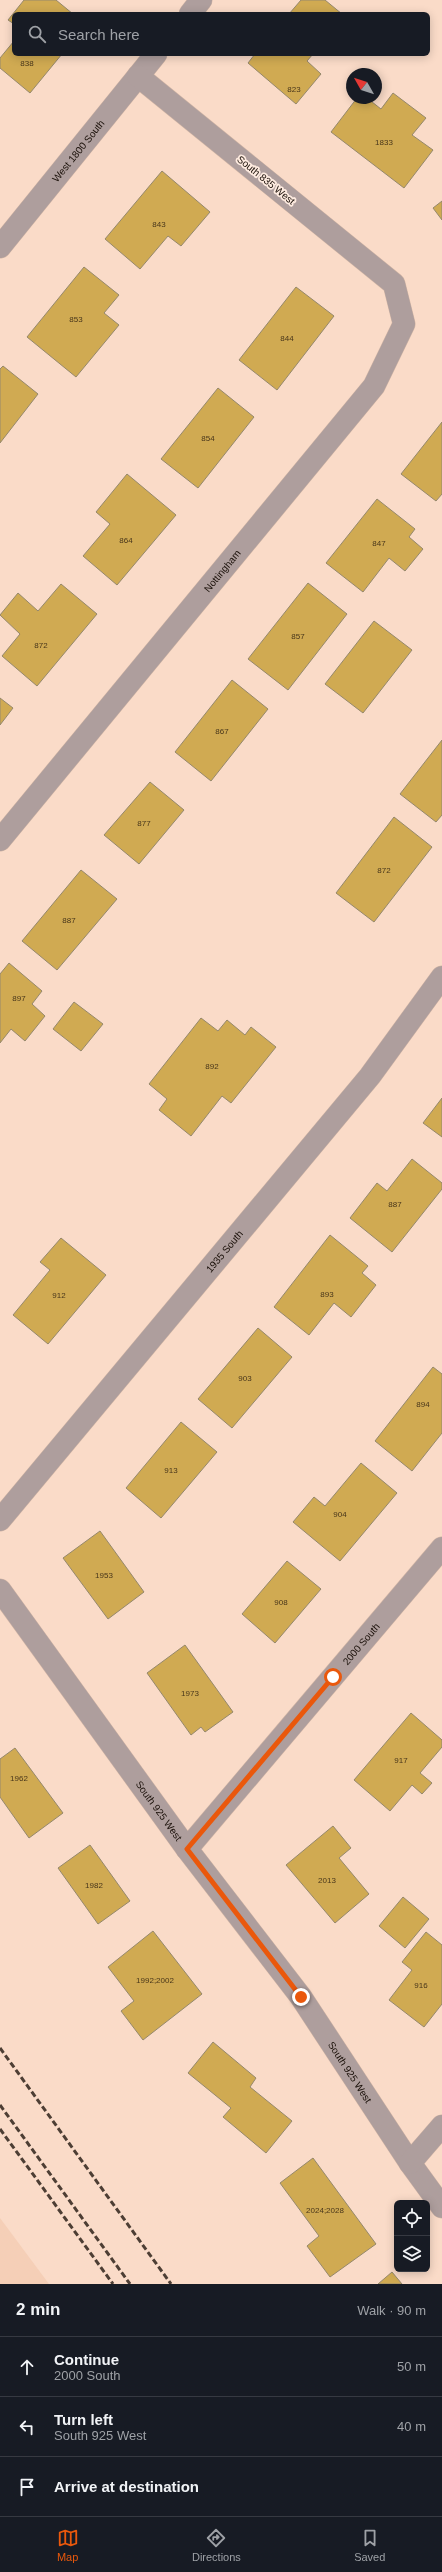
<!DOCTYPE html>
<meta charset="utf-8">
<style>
body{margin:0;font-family:Helvetica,sans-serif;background:#242831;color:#f1f3f6}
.controls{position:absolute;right:12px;bottom:12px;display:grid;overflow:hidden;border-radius:6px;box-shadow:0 2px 10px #0003}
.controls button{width:36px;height:36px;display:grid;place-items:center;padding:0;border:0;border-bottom:1px solid #363941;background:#171b24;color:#f1f3f6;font:20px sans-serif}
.compass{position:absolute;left:346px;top:68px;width:36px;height:36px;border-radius:50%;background:#171b24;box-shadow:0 2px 10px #0003;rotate:309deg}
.stop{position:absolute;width:12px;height:12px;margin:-9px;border:3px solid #ea580c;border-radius:50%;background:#fff}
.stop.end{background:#ea580c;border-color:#fff;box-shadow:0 1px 4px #0008}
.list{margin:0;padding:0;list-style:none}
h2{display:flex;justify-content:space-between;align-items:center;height:52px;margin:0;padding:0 16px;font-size:17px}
h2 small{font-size:13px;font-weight:400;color:#9ea1a6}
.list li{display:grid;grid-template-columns:26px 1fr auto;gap:12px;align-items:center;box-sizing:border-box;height:60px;padding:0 16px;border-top:1px solid #363941}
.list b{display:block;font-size:15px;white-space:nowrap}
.list p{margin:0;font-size:13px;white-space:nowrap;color:#9ea1a6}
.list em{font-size:13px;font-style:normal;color:#9ea1a6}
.icon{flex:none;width:22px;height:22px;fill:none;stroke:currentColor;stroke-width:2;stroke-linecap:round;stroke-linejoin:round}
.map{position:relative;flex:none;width:442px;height:2284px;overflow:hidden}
.search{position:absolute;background:#171b24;box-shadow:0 2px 10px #0003;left:12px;right:12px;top:12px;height:44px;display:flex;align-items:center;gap:10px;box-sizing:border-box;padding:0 14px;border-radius:6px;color:#9ea1a6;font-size:15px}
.sheet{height:232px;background:#171b24}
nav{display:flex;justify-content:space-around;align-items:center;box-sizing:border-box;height:56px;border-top:1px solid #363941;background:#171b24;font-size:11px;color:#9ea1a6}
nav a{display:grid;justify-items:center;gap:2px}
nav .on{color:#ea580c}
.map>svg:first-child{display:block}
.built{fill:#f5cfb7}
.building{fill:#d0aa52;stroke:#95886c}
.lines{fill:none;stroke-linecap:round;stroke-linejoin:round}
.minor-casing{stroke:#d2b6a6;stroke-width:23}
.minor{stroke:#ae9e9d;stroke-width:22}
.rail{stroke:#4d3e34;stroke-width:3;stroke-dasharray:6 3;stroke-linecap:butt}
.route{stroke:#ea580c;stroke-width:5}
.labels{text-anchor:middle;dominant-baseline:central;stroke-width:3.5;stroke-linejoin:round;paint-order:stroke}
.number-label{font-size:8px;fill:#48361b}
.street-label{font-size:10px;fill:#1a1009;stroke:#feebe0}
</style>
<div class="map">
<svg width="442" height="2284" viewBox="0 0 442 2284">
<rect width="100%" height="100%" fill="#fadbc8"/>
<path class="built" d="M0,2218L49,2284H0Z"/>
<path class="building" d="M24,0H56L73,14H14V24L8,20Z
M301,0H325L342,14H289Z
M14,41V54H62L30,93L0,68V58Z
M255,54H313L307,61L321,74L296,104L248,63Z
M393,93L426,118L412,135L433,150L404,188L331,132L357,98H367L381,109Z
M162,171L210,212L181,246L168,236L140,269L105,239Z
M442,201V220L433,208Z
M84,267L119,295L104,313L119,325L76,377L27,337Z
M296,287L334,316L277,390L239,360Z
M3,366L38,394L0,443V369Z
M218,388L254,417L198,488L161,459Z
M442,422V494L436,501L401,474Z
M127,474L176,515L117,585L83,556L110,524L96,512Z
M377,499L415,529L409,537L423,549L405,571L389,558L363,592L326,563Z
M308,583L347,614L288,690L248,659Z
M61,584L97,614L37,686L2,656L20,634L0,615L18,593L38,611Z
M374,621L412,650L363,713L325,684Z
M232,680L268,709L211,781L175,752Z
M0,698L13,708L0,725Z
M442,740V815L436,822L400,794Z
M150,782L184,810L139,864L104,835Z
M394,817L432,847L374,922L336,893Z
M81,870L117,899L57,970L22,941Z
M9,963L42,991L32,1004L45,1016L25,1041L11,1029L0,1043V974Z
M74,1002L103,1024L81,1051L53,1029Z
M201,1018L218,1031L227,1020L245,1035L251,1027L276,1047L231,1103L222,1096L191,1136L159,1110L167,1099L149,1084Z
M442,1098V1137L423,1123Z
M412,1159L442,1183V1189L392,1252L350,1218L377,1183L387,1191Z
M330,1235L368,1266L362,1273L376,1285L351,1317L334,1303L309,1335L274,1307Z
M61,1238L106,1275L48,1344L13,1315L50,1270L40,1262Z
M258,1328L292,1357L232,1428L198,1399Z
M433,1367L442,1374V1433L412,1471L375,1441Z
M181,1422L217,1452L161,1518L126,1488Z
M361,1463L397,1493L340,1561L293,1522L314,1497L325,1506Z
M100,1531L144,1592L108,1619L63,1558Z
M287,1561L321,1589L275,1643L242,1614Z
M185,1645L233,1712L205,1732L201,1727L191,1735L147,1673Z
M411,1713L442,1740V1747L420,1773L432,1783L422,1794L412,1785L390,1811L354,1780Z
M15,1748L63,1813L29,1838L0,1797V1759Z
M333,1826L351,1848L339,1858L369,1894L335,1923L286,1865Z
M90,1845L130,1901L98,1924L58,1868Z
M403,1897L429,1919L405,1948L379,1926Z
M153,1931L202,1994L143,2040L121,2011L134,2001L108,1967Z
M426,1932L442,1945V2004L424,2027L389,2000L412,1970L402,1962Z
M213,2042L256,2078L250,2087L292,2121L266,2153L223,2117L231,2108L188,2073Z
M313,2158L376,2244L330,2277L307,2246L319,2236L280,2183Z
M392,2272L402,2284H378Z"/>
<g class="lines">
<g class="minor-casing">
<g id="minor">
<path d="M190,14L201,0"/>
<path id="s1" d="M0,247L156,54"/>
<path id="s2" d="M0,840L374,386L404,324L394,284L138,76"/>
<path id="s3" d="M0,1520L370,1076L442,977"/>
<path id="s4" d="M0,1590L187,1849L301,1997L410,2163L442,2207"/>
<path id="s5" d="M187,1849L442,1548"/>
<path d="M410,2163L442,2126"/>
</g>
</g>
<use href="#minor" class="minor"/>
<path class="rail" d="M0,2048L171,2284
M0,2105L130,2284
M0,2129L113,2284"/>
</g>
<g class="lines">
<path class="route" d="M301,1997L187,1849L333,1677"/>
</g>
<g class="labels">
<g class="number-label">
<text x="27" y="63">838</text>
<text x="294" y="89">823</text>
<text x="384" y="142">1833</text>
<text x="159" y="224">843</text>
<text x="76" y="319">853</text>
<text x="287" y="338">844</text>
<text x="208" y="438">854</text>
<text x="126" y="540">864</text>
<text x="379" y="543">847</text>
<text x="298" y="636">857</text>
<text x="41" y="645">872</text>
<text x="222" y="731">867</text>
<text x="144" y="823">877</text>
<text x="384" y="870">872</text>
<text x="69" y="920">887</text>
<text x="19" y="998">897</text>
<text x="212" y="1066">892</text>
<text x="395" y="1204">887</text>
<text x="327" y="1294">893</text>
<text x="59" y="1295">912</text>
<text x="245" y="1378">903</text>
<text x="423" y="1404">894</text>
<text x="171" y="1470">913</text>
<text x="340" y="1514">904</text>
<text x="104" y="1575">1953</text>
<text x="281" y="1602">908</text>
<text x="190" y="1693">1973</text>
<text x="401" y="1760">917</text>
<text x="19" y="1778">1962</text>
<text x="327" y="1880">2013</text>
<text x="94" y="1885">1982</text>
<text x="155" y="1980">1992;2002</text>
<text x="421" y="1985">916</text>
<text x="325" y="2210">2024;2028</text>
</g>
<g class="street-label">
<text stroke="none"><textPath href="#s1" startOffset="124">West 1800 South</textPath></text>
<text transform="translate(266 180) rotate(39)">South 835 West</text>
<text stroke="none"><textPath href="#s2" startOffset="349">Nottingham</textPath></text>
<text stroke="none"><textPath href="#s3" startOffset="350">1935 South</textPath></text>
<text stroke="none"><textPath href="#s5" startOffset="269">2000 South</textPath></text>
<text stroke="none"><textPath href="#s4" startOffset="272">South 925 West</textPath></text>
<text stroke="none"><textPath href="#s4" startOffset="596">South 925 West</textPath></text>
</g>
</g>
</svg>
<div class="controls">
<button><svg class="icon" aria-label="locate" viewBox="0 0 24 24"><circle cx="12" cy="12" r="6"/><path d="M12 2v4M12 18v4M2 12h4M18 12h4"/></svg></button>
<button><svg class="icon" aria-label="layers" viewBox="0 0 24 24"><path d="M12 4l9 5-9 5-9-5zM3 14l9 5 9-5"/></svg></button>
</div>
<svg class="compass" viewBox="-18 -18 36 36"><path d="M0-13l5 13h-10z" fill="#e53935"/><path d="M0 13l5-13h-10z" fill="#9ea1a6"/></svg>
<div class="stop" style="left:333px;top:1677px"></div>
<div class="stop end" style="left:301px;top:1997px"></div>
<div class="search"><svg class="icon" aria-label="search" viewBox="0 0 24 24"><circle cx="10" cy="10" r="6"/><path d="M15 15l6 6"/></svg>Search here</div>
</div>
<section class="sheet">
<h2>2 min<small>Walk · 90 m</small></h2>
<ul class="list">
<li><svg class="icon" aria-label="ahead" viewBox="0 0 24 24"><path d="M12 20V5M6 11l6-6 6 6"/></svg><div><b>Continue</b><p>2000 South</p></div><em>50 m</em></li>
<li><svg class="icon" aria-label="left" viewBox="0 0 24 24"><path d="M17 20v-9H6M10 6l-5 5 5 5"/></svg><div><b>Turn left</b><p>South 925 West</p></div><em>40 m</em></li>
<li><svg class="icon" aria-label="arrive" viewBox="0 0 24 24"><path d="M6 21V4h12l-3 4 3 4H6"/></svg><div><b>Arrive at destination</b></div></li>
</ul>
</section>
<nav>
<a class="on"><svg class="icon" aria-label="map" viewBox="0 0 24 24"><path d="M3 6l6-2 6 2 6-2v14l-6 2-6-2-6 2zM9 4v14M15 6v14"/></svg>Map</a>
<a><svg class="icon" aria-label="directions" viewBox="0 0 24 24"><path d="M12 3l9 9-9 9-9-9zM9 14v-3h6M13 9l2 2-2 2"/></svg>Directions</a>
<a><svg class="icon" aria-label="saved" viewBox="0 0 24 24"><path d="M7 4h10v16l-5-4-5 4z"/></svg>Saved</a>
</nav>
